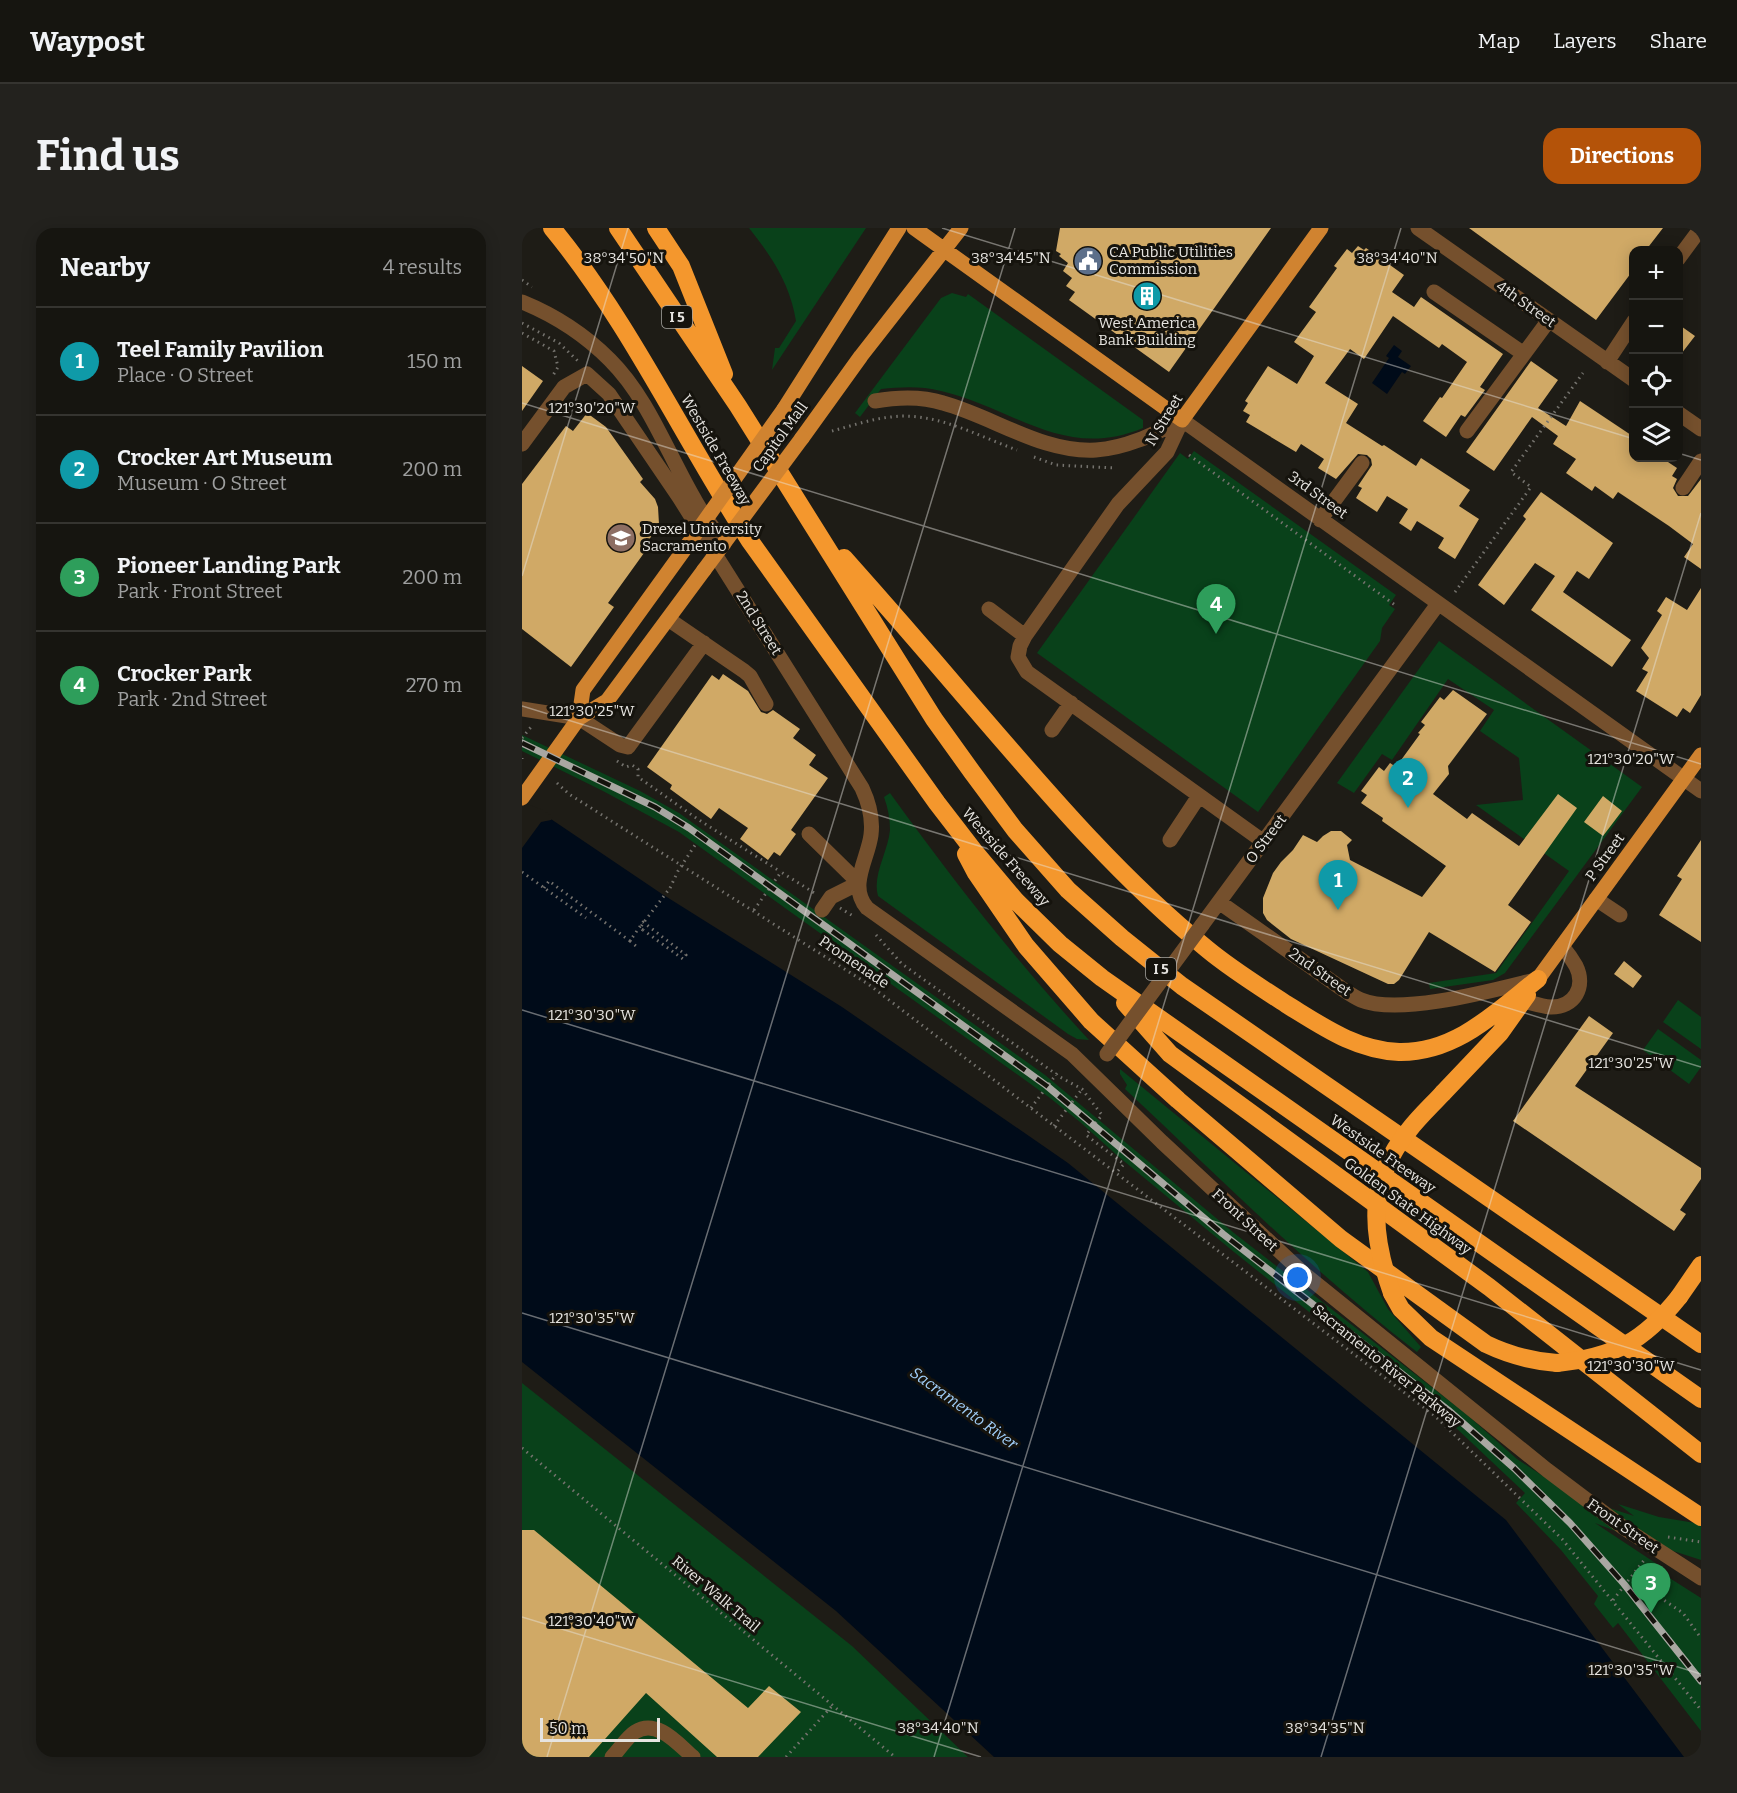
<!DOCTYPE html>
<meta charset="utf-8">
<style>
body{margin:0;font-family:Bitter,serif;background:#23221e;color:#f1f3f6}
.controls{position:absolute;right:18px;top:18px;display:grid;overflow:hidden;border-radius:12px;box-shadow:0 3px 15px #0003}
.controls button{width:54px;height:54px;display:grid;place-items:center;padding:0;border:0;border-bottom:2px solid #353430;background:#161510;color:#f1f3f6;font:30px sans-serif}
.scale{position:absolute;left:18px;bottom:15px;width:120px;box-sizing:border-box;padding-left:6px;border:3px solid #e6e4e0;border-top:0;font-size:16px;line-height:21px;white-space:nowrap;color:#e6e4e0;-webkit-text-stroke:4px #15130d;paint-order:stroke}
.you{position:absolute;left:776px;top:1050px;width:21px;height:21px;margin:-15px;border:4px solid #fff;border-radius:50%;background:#1a73e8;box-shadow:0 0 0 9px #1a73e833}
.badge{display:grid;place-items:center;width:39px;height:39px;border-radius:50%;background:#b45309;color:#fff;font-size:20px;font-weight:700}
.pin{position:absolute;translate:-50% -50px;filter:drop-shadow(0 2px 3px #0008)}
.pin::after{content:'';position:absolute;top:32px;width:21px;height:18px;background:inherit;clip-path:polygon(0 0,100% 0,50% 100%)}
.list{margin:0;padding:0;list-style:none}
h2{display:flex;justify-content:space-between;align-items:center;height:78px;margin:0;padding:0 24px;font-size:26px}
h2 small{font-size:20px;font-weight:400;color:#9e9f9f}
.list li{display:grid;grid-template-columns:39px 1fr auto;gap:18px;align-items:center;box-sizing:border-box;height:108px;padding:0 24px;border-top:2px solid #353430}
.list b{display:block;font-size:22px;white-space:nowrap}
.list p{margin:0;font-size:20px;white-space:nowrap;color:#9e9f9f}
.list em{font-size:20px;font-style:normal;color:#9e9f9f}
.icon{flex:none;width:33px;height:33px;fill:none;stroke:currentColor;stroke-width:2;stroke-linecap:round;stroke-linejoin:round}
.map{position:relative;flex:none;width:1179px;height:1529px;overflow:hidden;border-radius:18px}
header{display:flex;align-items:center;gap:36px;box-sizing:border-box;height:84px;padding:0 30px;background:#161510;border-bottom:2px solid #353430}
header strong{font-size:28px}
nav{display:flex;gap:33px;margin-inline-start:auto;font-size:21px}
.intro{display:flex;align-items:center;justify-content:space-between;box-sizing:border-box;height:144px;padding:0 36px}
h1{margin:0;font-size:42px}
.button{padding:15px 27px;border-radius:18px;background:#b45309;color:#fff;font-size:21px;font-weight:700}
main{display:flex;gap:36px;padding:0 36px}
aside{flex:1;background:#161510;border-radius:18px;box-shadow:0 3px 15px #0003}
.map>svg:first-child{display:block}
.green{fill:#09411a}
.water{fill:#000b19}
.pier{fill:#1e1c16}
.building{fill:#d0a966}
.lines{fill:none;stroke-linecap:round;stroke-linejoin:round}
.path{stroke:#75736e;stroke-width:3;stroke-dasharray:1.5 4.5;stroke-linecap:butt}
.minor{stroke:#75502d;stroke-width:15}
.major{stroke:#d08330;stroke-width:15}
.highway{stroke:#f4972d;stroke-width:18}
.rail-casing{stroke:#a9a7a2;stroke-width:7}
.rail{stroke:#15130d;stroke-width:4.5;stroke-dasharray:14;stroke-linecap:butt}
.path-bridge{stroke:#75736e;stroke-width:3;stroke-dasharray:1.5 4.5;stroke-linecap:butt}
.minor-bridge{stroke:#75502d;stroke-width:15}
.major-bridge{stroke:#d08330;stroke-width:15}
.highway-bridge{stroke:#f4972d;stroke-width:18}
.ticks{fill:none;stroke:#e6e4e0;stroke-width:1.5;stroke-opacity:0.45}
.labels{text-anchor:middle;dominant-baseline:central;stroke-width:6;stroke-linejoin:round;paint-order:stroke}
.shield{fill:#15130d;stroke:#a7a5a1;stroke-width:1.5}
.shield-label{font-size:14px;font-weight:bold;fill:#e6e4e0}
.poi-label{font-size:15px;fill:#e6e4e0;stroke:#15130d;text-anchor:start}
.street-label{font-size:15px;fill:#e6e4e0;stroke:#15130d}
.water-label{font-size:16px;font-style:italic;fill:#a1cef8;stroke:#15130d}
.ticks-label{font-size:15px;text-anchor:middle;fill:#e6e4e0;stroke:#15130d;stroke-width:6;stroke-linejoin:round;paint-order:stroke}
</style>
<header>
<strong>Waypost</strong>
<nav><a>Map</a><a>Layers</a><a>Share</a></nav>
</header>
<div class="intro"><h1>Find us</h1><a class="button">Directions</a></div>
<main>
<aside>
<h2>Nearby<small>4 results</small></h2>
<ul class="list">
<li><span class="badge" style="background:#0f9aa8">1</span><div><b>Teel Family Pavilion</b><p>Place · O Street</p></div><em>150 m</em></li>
<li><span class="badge" style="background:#0f9aa8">2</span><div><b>Crocker Art Museum</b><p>Museum · O Street</p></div><em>200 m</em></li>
<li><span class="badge" style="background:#2e9e5b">3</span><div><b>Pioneer Landing Park</b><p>Park · Front Street</p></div><em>200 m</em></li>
<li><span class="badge" style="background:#2e9e5b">4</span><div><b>Crocker Park</b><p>Park · 2nd Street</p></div><em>270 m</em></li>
</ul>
</aside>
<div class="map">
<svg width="1179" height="1529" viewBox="0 0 1179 1529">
<rect width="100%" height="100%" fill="#1e1c16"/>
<path class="green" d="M227,0H344L250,142L253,120H257L274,93C268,56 250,29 227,0Z
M430,65L444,69L446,66L621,192V200C542,233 492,180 419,163C399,158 380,159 359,161L338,189L333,185L419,70Z
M672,223L874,367L867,377L873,381L860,400L858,413L736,584L515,425L658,225L666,231Z
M917,413L1120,559L983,745L971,752L908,761L907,755L974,745L1047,643L954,577L1001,572L997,530L958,503L972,482L926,451L870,532L860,526L832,565L815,555Z
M0,507L118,563L157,585L523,847L712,1005L943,1185L995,1231L1033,1256L1069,1274L1112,1288L1096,1276L1137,1289L1179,1296V1332L1111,1310L1073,1295L1144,1342L1146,1349L1179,1370V1503L1096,1395L1091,1400L1072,1376L1076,1368L1039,1322L994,1275L1003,1265L932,1198L895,1166L811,1103L712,1024L597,929L558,894L528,870L157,604L81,563L0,523Z
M368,565C430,651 495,734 567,812L555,811L546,806L356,668C350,647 366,624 368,602C368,591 366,580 362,569Z
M1156,772L1179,789V821L1141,794Z
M1136,801L1179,832V839L1167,856L1121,822Z
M598,841L846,1044L866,1081L899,1119L895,1124C791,1044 698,950 603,861L605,857L598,846Z
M0,1155L330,1418L446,1529H0Z"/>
<path class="water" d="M872,117L880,123L876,129L889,138L883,146L880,144L865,166L850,155L867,130L864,128Z
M0,577L20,585L140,666L320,779L546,935L984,1292L1162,1529H472L314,1383L0,1134Z"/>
<path class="pier" d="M0,574L21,582L31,589L29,592L19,594L0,620Z"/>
<path class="building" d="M538,0H749L647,144L547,72L553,64L544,58L550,50L541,43L546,35L537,28L539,26L534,23Z
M947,0H1141L1124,22H1112V41L1074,92Z
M836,18L842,22L844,20L882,47L870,64L892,79L899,69L981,126L958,159L963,162L943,189L939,187L924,209L901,193L918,169L920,170L945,134L920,116L917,120L871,88L842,131L828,121L803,155L836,176L824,195L860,218L862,217L894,238L899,230L948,262L937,278L957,291L933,331L916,320L922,310L895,293L889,303L877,295L886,281L865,268L855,284L834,270L840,260L836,258L850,237L849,231L845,227L836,226L814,251L796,240L802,231L779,216L774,224L724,194L728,187L721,183L726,175L723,173L746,138L775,156L792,128L772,114L794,84L787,79L815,40L812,38L825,21L830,25Z
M1156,96L1173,108L1156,130Z
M1009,133L1036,152L1016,180L1044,198L1058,173L1112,209V230H1149L1146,234L1155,240L1150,248L1155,251L1151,260L1156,268H1166L1179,251V341L1162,329L1171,316L1147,298L1096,264L1091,271L1073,258L1070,263L1044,245L1054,231L1031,216L1036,208L1010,189L972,243L944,224Z
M0,138L21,153L0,183Z
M65,185L84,199L121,251L118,254L133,271L136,279L137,296L120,323L122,325L86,375L92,379L49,439L0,401V256L44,198L51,203Z
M1019,264L1091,315L1067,351L1055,343L1041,364L1109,412L1090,439L1009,382L1033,348L1013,335L982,377L956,357L1004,291L1001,288Z
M1179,360V467L1168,485L1161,480L1155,489L1114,463L1126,444L1120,441L1127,430L1119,420L1140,387L1135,383L1144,369L1165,382Z
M201,446L226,463L239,484L245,486L251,482L278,501L271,510L294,527L287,537L306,550L269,602L274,606L258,628L252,624L246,632L218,611L226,600L197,580L189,591L148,561L150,557L125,539L190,447L197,452Z
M931,462L965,486L926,538L927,546L911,566L945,591L950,585L997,618L1036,566L1055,580L986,677L1009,694L973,744L907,704L877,752L872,756H866L769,711L745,692L741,685V670L751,645L759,634L771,622L781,607L795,614L801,608L809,603H819L830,612L825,617L828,632L900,669L924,638L860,593L861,590L839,575L845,567L839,563L857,539L862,543L868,535L874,539L898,506L896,505L903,497L899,494L918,469L922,472Z
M1081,568L1100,583L1081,608L1062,594Z
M1179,612V714L1137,687L1160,651L1155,648Z
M1102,733L1120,748L1111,760L1092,746Z
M1067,788L1091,805L1053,858L1179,940V951L1158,982L1164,986L1152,1003L991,893Z
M0,1302H12L226,1480L247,1458L279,1484L236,1529H195L124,1465L67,1529H0Z"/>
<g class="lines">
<path class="path" d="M0,52L10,59
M0,95L37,115L57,134
M0,105L32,123L36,139L30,149
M310,203C329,198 349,191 369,189C412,183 456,208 495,222
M667,227L873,377
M512,229L534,237L593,240
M933,364L1009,259L989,244L1061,145
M0,510L9,499
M0,530V531
M95,533L104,539L110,537L116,541V549L177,592L259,644
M35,555L47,566L346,756L913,1188L1040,1311L1179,1482
M0,644L64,690
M22,660L27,653L108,713L121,694L164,727L161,731L121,702
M148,660L156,643L175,614
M318,680L331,688
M232,682L259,644L294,666
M354,707L380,736L538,849L560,861L580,887L564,907L602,936L594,945
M108,713L114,718
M509,880L536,844
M532,898L560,861
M0,1220L373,1529
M1146,1309L1179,1314
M1113,1344L1121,1358L1161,1385L1179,1410
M1091,1372L1123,1331
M264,1529L310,1478"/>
<path class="minor" d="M896,0L1112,152
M1156,31L1179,0
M912,64L1002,126
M0,74C32,87 63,107 88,132C127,171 146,227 174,274C182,288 193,302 202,316
M1085,134L1112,93
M353,173C376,169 399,168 421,175C472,189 520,225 574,222C605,220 632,206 660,192
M1156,185L1179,201
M660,192L1179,563
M660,192L645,224L596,276L503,408L498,418L496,429L505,444L742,614
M945,203L1027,92
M0,216L42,159L65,146L87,166L157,269L340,560C347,575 351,591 349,607C346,631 326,658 345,680L550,826L640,914L781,1045L1025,1242L1102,1300L1179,1350
M1161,260L1179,233
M798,292L840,235
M467,381L503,408
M146,391L222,443L228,448L244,476
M0,481L57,490L98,517L106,519L182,415
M530,502L549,475
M287,606L337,655L309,669L300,682
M648,612L677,568
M1074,671L1098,687
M697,674L819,760C825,764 832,769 839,772C878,788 972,762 1013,752
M680,697L916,376
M1001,773C1010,775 1019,778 1028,779C1053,780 1064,758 1054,738C1050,731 1045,724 1040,718
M90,1529C97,1522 105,1509 113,1504C135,1490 156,1516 171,1529"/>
<path class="major" d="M392,0L660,192L799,0
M262,181L377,0
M280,210L339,128L439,0
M57,490L61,462L167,315
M0,570L57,490L85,473L182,342
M1016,751L1179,527"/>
<path class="highway" d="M30,0C109,96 161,210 228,313L415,575L452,623L494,673L538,716L580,750L1179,1171
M96,0L216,178L412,491L450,544L493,602L546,662L600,710L660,758L1179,1116
M134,0L159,38L202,146
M322,330C363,376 403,422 443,469C519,557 594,647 685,721C709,741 738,759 764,776C800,798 833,822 877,824C934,825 974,784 1016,751
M444,626L454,645L504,718L569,793L656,872L819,1011L964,1116C987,1127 1008,1133 1035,1135
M603,775L648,826L967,1059L1179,1226
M921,865L978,805L1005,767
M870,1065L879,1081L909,1110L1179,1289
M1157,1069L1179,1037"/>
<g class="rail-casing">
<path id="rail" d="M0,515L133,579L167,600L525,858L701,1006L926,1182L992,1240L1048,1295L1102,1356L1179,1453"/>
</g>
<use href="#rail" class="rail"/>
<path class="path-bridge" d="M121,702L118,700L122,694L148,660"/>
<path class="minor-bridge" d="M585,826L680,697"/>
<path class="major-bridge" d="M167,315L262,181
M182,342L280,210"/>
<path class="highway-bridge" d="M870,1065C849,1006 844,954 887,902C897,889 910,877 921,865
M1035,1135C1092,1129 1121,1114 1157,1069"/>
</g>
<path class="ticks" d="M420,0L1112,211M0,175L1179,536M1156,225L1179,232M0,348L106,0M0,478L1179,839M0,782L1179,1142M0,1085L1179,1446M0,1389L459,1529M25,1529L493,0M412,1529L879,0M799,1529L1179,285"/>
<defs>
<g id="civic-disc" transform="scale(1.5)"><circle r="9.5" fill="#5c6f8a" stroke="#15130d"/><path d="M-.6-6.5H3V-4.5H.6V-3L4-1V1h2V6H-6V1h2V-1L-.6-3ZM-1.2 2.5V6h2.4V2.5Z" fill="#fff"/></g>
<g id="building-disc" transform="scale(1.5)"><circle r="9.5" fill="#0f9aa8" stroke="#15130d"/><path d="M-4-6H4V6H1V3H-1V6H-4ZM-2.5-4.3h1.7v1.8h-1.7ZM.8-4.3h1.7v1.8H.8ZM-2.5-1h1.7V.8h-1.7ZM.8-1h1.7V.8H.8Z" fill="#fff"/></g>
<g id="university-disc" transform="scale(1.5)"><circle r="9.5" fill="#8d6e63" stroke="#15130d"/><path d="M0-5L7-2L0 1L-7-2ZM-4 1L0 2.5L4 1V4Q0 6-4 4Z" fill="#fff"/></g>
</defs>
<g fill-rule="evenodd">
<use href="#civic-disc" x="566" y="33"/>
<use href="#building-disc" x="625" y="68"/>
<use href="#university-disc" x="99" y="310"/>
</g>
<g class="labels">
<g class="shield">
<rect x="140" y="78" width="30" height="22" rx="4.5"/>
<rect x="624" y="730" width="30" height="22" rx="4.5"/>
</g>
<g class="shield-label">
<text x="155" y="89">I 5</text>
<text x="639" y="741">I 5</text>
</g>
<g class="poi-label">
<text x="587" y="24">CA Public Utilities<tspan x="587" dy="17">Commission</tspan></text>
<text x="625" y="95" text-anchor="middle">West America<tspan x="625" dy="17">Bank Building</tspan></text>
<text x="120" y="301">Drexel University<tspan x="120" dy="17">Sacramento</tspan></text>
</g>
<g class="street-label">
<text transform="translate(1004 76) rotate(35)">4th Street</text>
<text transform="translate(642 192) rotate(-59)">N Street</text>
<text transform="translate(258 209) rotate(-54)">Capitol Mall</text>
<text transform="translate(194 222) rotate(60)">Westside Freeway</text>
<text transform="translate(796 267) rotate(36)">3rd Street</text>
<text transform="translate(237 395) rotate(58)">2nd Street</text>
<text transform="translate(744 611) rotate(-53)">O Street</text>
<text transform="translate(484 629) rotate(49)">Westside Freeway</text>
<text transform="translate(1083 629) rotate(-54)">P Street</text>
<text transform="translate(332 734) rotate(34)">Promenade</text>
<text transform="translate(798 744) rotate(35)">2nd Street</text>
<text transform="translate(861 926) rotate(35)">Westside Freeway</text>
<text transform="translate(886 978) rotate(36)">Golden State Highway</text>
<text transform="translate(723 992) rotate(43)">Front Street</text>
<text transform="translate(865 1138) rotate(39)">Sacramento River Parkway</text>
<text transform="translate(1101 1298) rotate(35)">Front Street</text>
<text transform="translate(194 1366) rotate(40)">River Walk Trail</text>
</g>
<g class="water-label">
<text transform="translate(442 1180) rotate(36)">Sacramento River</text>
</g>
</g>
<g class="ticks-label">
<text x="102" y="35">38°34'50"N</text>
<text x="489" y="35">38°34'45"N</text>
<text x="875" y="35">38°34'40"N</text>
<text x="70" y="185">121°30'20"W</text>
<text x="70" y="488">121°30'25"W</text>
<text x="1109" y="536">121°30'20"W</text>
<text x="70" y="792">121°30'30"W</text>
<text x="1109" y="840">121°30'25"W</text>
<text x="70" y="1095">121°30'35"W</text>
<text x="1109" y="1143">121°30'30"W</text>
<text x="70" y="1398">121°30'40"W</text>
<text x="1109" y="1447">121°30'35"W</text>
<text x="416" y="1505">38°34'40"N</text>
<text x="803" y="1505">38°34'35"N</text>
</g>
</svg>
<div class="controls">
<button>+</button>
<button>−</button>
<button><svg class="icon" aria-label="locate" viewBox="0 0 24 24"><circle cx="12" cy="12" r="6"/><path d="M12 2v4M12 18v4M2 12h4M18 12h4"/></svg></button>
<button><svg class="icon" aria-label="layers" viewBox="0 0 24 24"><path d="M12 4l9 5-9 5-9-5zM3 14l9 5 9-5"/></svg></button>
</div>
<div class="scale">50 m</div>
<div class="you"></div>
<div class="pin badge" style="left:816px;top:682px;background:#0f9aa8">1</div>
<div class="pin badge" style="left:886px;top:580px;background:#0f9aa8">2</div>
<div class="pin badge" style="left:1129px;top:1385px;background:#2e9e5b">3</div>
<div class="pin badge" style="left:694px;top:406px;background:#2e9e5b">4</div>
</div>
</main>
